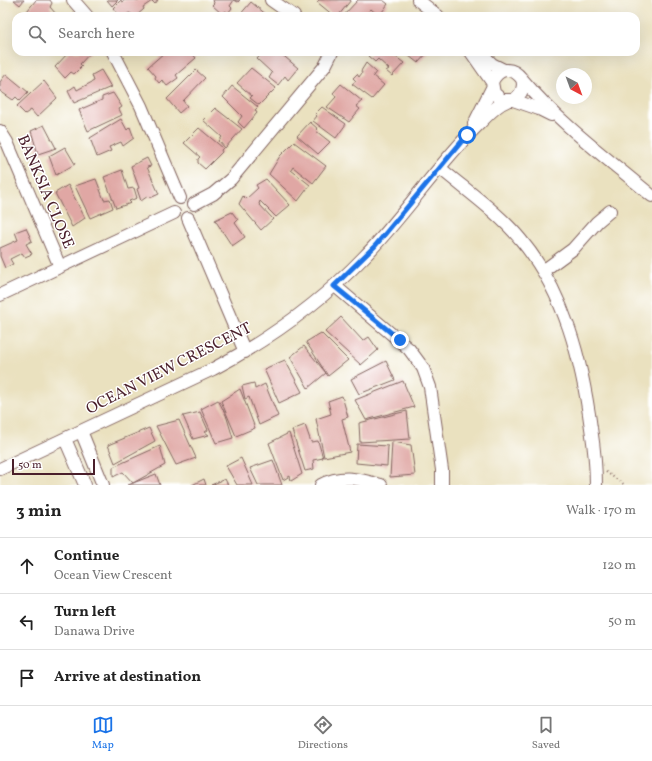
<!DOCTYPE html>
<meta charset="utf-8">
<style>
body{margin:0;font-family:Vollkorn,serif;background:#f2f2f2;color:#222}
.compass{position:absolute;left:556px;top:68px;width:36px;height:36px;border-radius:50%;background:#fff;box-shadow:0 4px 16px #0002;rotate:139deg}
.scale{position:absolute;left:12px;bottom:10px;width:83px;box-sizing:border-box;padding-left:4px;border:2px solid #4a1f2b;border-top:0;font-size:11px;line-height:14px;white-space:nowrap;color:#4a1f2b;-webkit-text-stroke:3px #fff;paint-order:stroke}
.stop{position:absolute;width:12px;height:12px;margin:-9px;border:3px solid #1a73e8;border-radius:50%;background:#fff}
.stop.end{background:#1a73e8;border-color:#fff;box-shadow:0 1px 4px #0008}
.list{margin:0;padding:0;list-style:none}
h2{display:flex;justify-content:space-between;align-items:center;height:52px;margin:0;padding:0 16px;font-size:17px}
h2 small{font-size:13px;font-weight:400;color:#767676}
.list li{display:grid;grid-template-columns:26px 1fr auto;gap:12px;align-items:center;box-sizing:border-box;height:56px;padding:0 16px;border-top:1px solid #e0e0e0}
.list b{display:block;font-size:15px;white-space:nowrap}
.list p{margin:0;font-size:13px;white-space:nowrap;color:#767676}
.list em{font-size:13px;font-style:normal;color:#767676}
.icon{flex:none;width:22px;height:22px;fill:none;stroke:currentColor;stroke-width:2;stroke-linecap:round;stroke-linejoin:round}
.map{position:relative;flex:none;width:652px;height:485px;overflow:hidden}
.search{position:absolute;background:#fff;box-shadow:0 4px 16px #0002;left:12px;right:12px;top:12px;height:44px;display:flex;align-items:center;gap:10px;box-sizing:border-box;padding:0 14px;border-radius:12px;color:#767676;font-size:15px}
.sheet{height:220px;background:#fff}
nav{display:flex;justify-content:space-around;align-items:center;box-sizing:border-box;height:56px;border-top:1px solid #e0e0e0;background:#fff;font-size:11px;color:#767676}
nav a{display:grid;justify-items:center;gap:2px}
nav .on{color:#1a73e8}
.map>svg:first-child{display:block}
.building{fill:#e0a7a4}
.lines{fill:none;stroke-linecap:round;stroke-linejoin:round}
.minor-casing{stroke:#82635f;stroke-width:14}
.path{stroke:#82635f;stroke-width:2;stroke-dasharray:1 3;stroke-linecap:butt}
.minor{stroke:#fff;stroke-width:12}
.route{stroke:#1a73e8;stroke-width:5}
.labels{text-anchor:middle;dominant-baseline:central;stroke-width:3;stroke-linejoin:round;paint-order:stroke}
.street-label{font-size:16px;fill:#4a1f2b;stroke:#fff}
</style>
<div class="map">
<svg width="652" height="485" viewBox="0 0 652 485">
<rect width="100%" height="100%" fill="#fff"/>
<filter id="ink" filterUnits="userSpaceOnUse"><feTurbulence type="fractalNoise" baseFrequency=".025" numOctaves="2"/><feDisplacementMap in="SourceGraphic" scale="8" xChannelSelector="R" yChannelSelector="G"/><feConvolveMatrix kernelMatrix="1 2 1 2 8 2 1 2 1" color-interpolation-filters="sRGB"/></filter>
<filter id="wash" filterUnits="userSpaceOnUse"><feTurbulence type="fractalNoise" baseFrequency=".012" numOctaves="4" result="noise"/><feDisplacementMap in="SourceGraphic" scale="16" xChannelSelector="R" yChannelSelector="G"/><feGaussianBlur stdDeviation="0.9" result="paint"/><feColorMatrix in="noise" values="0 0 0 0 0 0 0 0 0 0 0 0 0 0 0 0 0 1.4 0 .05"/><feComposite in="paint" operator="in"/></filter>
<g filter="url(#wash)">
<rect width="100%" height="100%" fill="#eae1bf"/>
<g id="blocks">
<path class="building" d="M14,0H24L20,5Z
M36,0H50L52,3L50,7L56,14L55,16H23Z
M107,0H118L112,6Z
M121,0L122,2L125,0H158L155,4L152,1L143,7L144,9L136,16L129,13L125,16H120L113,8Z
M213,0H240L238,2L234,0L230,6L232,8L228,13L226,11L222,14L212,5L214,3Z
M319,0H351L338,16H334L317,2Z
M358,0H383L388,4L379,16L371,9L364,16H343Z
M251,2L268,16H239Z
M69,52H91L80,64L82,66L74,74L71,72L65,78L55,67Z
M165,52H191L196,58L176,75L178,78L167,86L162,80L159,83L155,78L156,76L148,67Z
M263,52H279L298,68L288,80L285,76L278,85L269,78L272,73L257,59Z
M372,52H390L404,63L392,76L386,71L389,69L378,59L375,62L368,56Z
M404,52H428L418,63Z
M366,63L376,72L373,76L384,85L372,99L352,84L356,81L353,78L357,74L359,77L362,73L361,71Z
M251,68L276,88L259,105L250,98L252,96L237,83Z
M101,70L111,87L74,103L68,91L75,86L77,90L94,81L92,75Z
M196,70L205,78L183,101L187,106L179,113L167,99Z
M6,74L28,92L20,101L16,97L13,100L0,91V82Z
M44,81L57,98L37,117L31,110L25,114L17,106Z
M341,84L362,101L356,106L360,109L349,122L327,107L336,97L333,93Z
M232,86L258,107L255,110L257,113L244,128L238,122L242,116L223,97Z
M113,93L122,107L119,109L122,115L88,131L79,110L102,100V97Z
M322,107L346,124L336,138L313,121L317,116L315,114Z
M215,108L242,129L225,148L219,141L222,137L203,120Z
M121,119L127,130L130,127L134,138L123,146L121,142L109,147L111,151L97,157L90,138Z
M310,122L318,129L316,131L330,142L318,154L297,136Z
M44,125L56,148L38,154L31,131Z
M199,128L223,148L221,150L222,152L205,169L198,163V159L200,157L184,143Z
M294,142L326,166L313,183L293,167L291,170L310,185L298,201L269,174L280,156Z
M65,147L75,164L56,175L49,156Z
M147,158L151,166L147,167L159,194L150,198L148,196L141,201L137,189L139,188L131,166Z
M122,170L128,189L134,188L137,198L129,201L131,203L116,208L104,177Z
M96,179L104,200L110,199L113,208L90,218L75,186Z
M266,179L290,205L276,217L260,201L259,204L273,219L261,230L239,204L243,196L246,199L258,188L256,185Z
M68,185L85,218L72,227L55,193Z
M232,212L238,220L235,223L245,237L232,246L215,220Z
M26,228L32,241L26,244L32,254L25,257L22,253L10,259L13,264L5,268L0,256V248L18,240L15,232Z
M341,317L363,341L369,337L378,350L361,365L325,332Z
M321,333L348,360L328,376L306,342Z
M304,346L326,373L308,388L290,357Z
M285,360L302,392L279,403L264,369Z
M386,361L395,380L359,394L351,379Z
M403,381L414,407L366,420L355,400Z
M254,383L255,389L265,384L278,416L259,425L249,397L245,399L242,386Z
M240,389L255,428L236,436L221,401Z
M342,396L348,417L342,419L350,452L324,457L316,419L331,414L328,401Z
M218,400L226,415L233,438L216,443L201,409Z
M407,411L410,439L360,442L359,423Z
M200,412L208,430L205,432L209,435L193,439L183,416Z
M179,420L196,458L176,465L156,426Z
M305,425L311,442L318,441L323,458L313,460L314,469L305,471L292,430Z
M149,428L155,441L115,463L108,445Z
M289,433L302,474L291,481L290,476L283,480L269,443Z
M392,442L411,445L415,475L390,477Z
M357,444L388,446L387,466L356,463Z
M160,446L165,465L133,483L123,472L113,477V467Z
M241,458L253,485H237L226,466Z
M273,460L282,485H258L250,468Z
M156,474L160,485H128Z
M204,479L206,485H192Z
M225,479L228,485H211Z"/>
</g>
</g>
<g filter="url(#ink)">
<use href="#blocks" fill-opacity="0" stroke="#82635f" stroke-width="1"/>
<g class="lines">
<g class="minor-casing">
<path id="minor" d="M73,0L87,16
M271,0L294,16
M418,0L438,16
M113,52L141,106L180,198
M471,52L492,82L494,93L502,100H513C521,95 525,88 522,79C512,66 499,67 492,82
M480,52L492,64L504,70
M522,79C559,123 608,159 652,196
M513,100L539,109L551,115
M474,124L492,88
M0,131L7,142L60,267
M440,168C467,191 498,212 521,240C565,293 582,361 591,428C594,447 596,466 596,485
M194,204L213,194L231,179L325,66L332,52
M188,218L245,352
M543,271L573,249L597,222L610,211
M335,286L409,349L423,368L430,387L442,470V485
M0,295L174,213
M81,431L103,485
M65,439L85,485
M0,469L213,369C270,339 320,303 364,257C405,215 437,165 479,124C488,115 496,105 507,101
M321,485C342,474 360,479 381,485"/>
</g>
<path class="path" d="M606,472L625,485"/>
<use href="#minor" class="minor"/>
</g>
</g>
<g class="lines" filter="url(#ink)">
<path class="route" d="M400,340L334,286L375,246L467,135"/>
</g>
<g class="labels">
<g class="street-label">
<text transform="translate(45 192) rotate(67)">BANKSIA CLOSE</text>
<text transform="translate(169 369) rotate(-27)">OCEAN VIEW CRESCENT</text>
</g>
</g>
</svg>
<svg class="compass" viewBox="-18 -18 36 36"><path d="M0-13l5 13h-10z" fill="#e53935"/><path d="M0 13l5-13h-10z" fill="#767676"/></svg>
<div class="scale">50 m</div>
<div class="stop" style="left:467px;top:135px"></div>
<div class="stop end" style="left:400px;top:340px"></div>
<div class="search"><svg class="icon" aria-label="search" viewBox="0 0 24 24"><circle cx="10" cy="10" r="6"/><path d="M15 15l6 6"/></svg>Search here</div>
</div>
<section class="sheet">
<h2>3 min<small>Walk · 170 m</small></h2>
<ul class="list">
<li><svg class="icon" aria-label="ahead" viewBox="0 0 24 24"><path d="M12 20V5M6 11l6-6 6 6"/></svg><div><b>Continue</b><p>Ocean View Crescent</p></div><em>120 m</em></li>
<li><svg class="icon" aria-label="left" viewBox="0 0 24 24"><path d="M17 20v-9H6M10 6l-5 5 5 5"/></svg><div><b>Turn left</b><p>Danawa Drive</p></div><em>50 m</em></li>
<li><svg class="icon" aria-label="arrive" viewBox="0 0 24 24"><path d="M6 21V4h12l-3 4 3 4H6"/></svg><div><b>Arrive at destination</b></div></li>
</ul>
</section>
<nav>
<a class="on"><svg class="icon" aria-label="map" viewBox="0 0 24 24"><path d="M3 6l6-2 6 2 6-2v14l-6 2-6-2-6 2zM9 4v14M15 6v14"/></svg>Map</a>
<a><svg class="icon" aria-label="directions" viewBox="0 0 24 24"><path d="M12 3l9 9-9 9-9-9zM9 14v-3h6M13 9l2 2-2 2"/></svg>Directions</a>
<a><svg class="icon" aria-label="saved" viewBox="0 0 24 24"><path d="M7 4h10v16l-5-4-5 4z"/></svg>Saved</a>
</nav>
